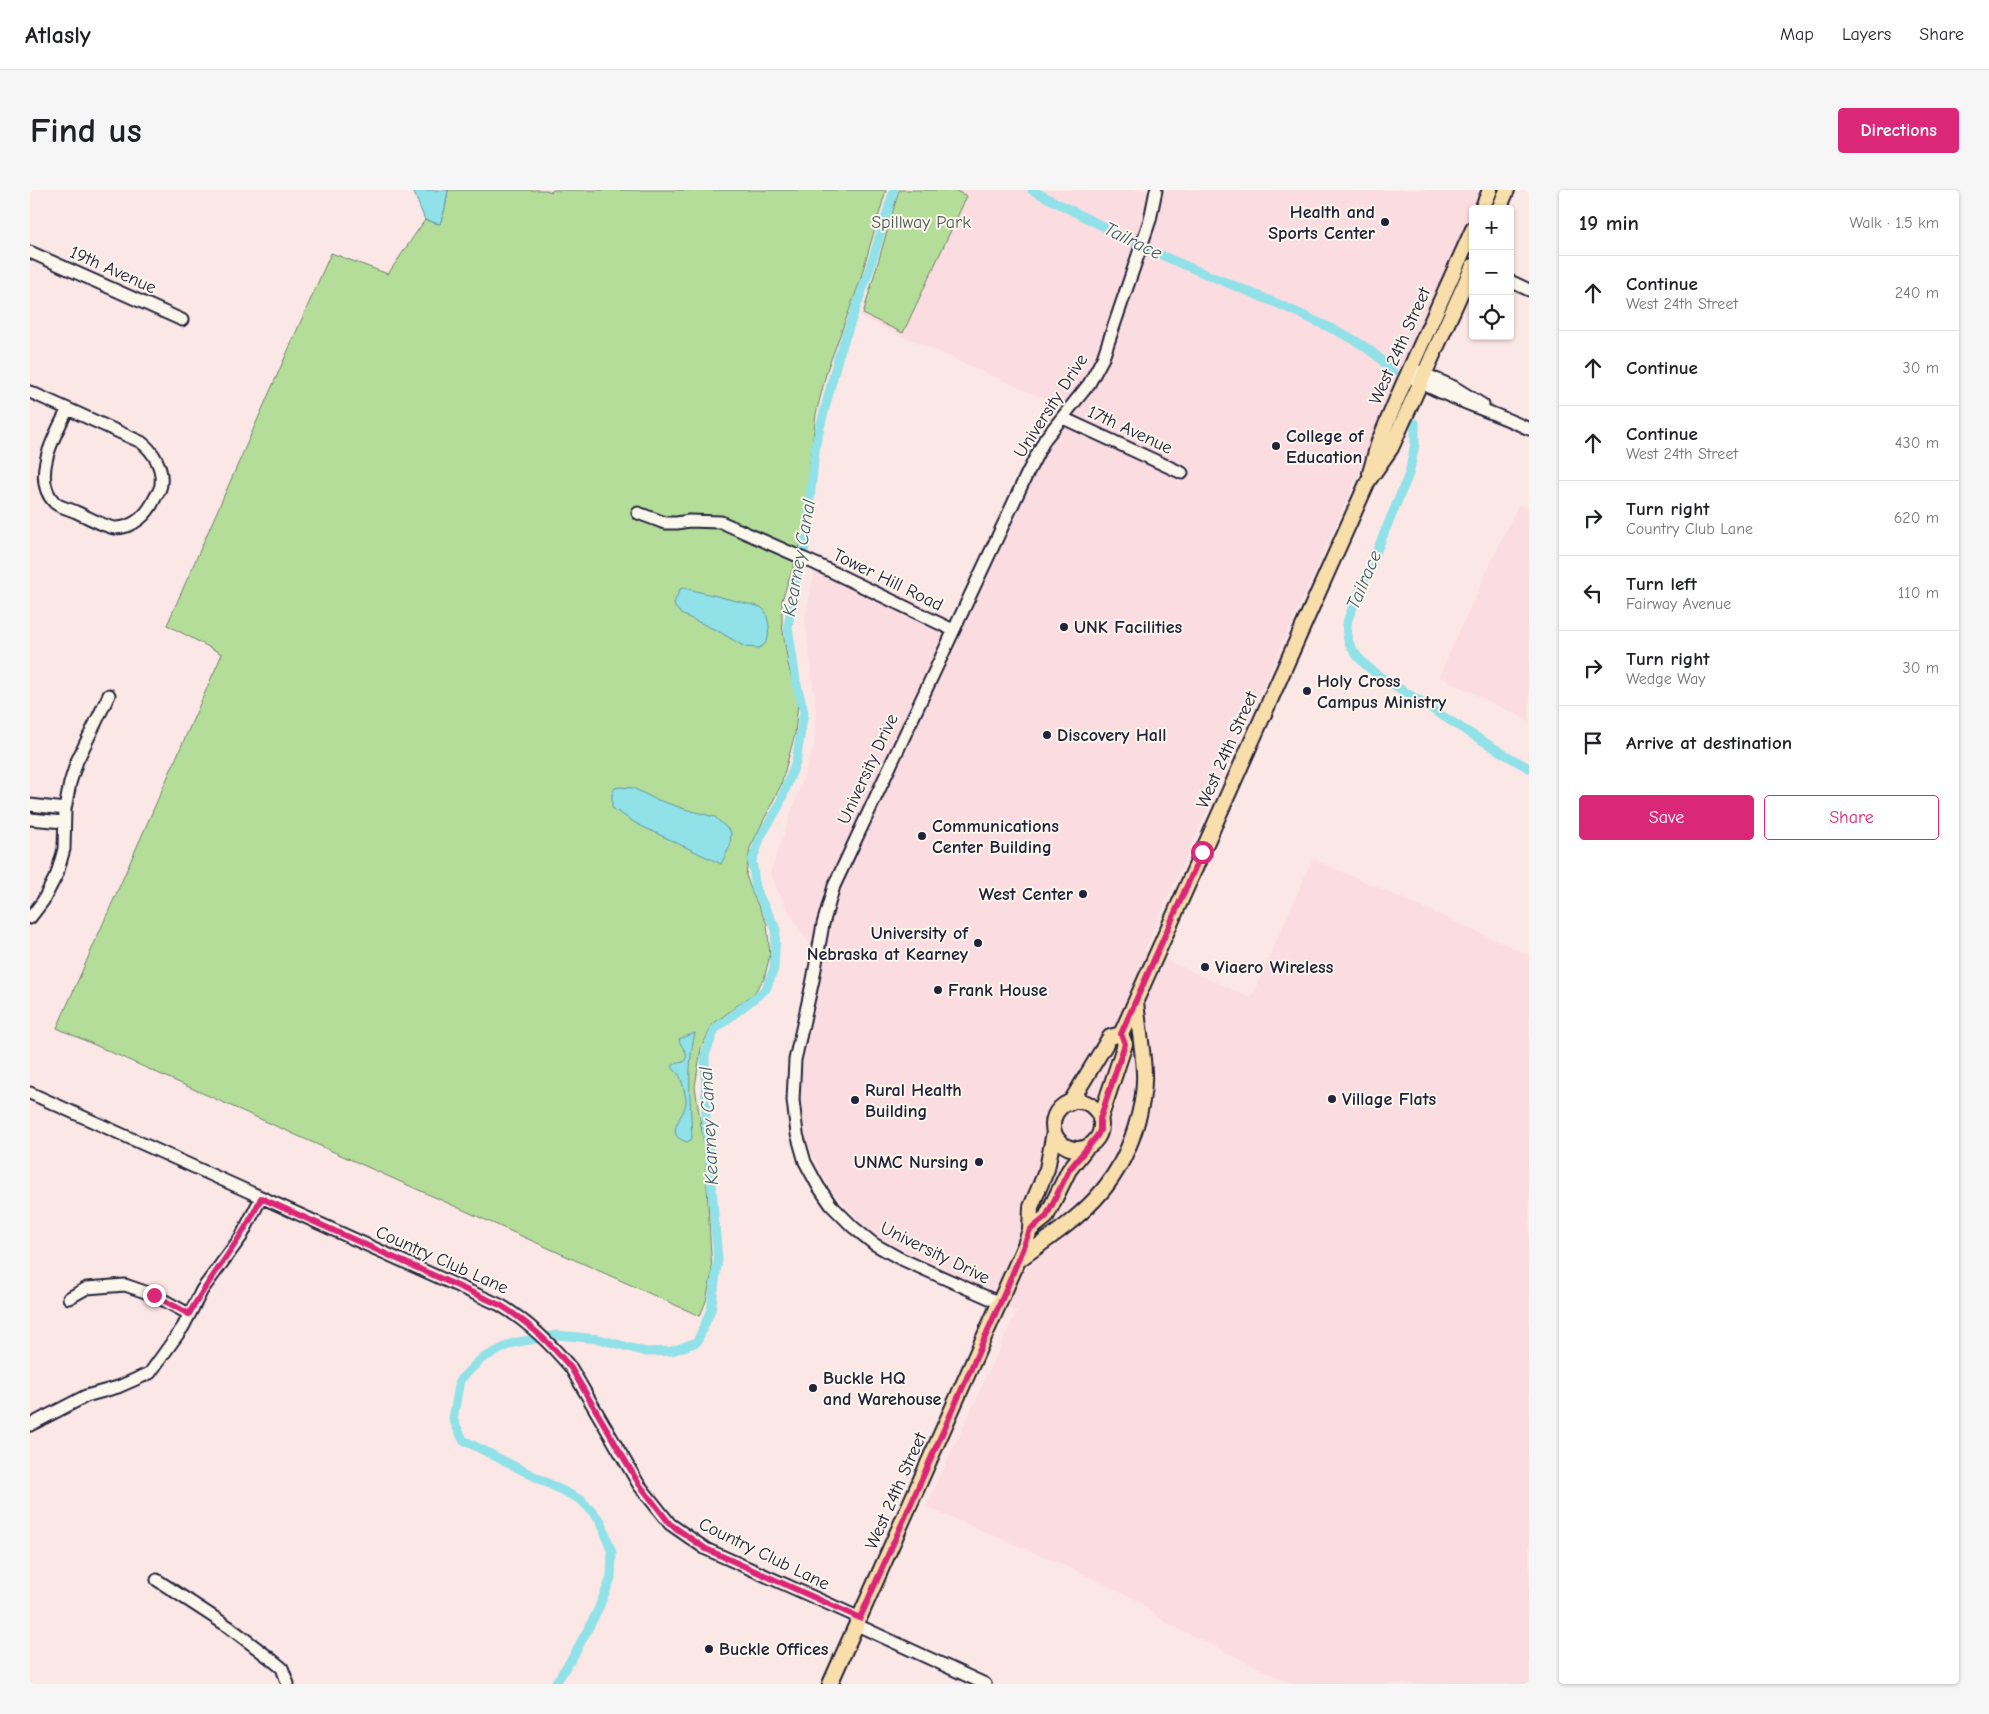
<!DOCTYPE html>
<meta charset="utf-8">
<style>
body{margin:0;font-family:"Comic Neue",sans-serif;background:#f6f6f6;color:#202124}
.controls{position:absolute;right:15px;top:15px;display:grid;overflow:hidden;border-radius:5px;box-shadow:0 1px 4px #0004}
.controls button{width:45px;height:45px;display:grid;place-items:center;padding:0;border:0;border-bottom:1px solid #e0e0e0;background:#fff;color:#202124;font:25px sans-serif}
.stop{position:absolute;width:15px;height:15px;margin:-11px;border:4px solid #db2777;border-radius:50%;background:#fff}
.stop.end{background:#db2777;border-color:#fff;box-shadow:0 1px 5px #0008}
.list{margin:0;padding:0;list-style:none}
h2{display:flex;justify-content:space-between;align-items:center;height:65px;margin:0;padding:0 20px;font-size:21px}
h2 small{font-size:16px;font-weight:400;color:#757577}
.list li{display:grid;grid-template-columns:32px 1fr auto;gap:15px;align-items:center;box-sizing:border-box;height:75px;padding:0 20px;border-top:1px solid #e0e0e0}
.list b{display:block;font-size:19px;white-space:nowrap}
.list p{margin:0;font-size:16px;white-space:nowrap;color:#757577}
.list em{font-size:16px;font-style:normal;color:#757577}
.actions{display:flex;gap:10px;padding:15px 20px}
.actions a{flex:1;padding:11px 0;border:1px solid #db2777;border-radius:5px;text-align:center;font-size:18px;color:#db2777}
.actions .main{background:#db2777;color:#fff}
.icon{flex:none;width:28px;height:28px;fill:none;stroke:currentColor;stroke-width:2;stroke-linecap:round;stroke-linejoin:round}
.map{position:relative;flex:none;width:1499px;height:1494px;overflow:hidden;border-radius:5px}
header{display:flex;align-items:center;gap:30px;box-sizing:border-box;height:70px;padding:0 25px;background:#fff;border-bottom:1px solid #e0e0e0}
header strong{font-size:24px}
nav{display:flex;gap:28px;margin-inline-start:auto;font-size:18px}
.intro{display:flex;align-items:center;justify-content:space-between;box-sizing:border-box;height:120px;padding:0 30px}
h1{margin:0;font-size:35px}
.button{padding:12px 22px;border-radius:5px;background:#db2777;color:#fff;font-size:18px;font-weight:700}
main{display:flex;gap:30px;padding:0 30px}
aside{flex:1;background:#fff;border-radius:5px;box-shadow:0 1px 4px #0004}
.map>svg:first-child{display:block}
.built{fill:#fbdce0}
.green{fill:#b4dd99;stroke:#6b806a}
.water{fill:#90e1e8;stroke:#6495a3}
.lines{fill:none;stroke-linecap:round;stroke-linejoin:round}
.canal{stroke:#90e1e8;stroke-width:9}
.minor-casing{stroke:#22223b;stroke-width:15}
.major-casing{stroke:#22223b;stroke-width:18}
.minor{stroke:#fbf7ec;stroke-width:11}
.major{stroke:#f8deab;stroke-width:14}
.route{stroke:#db2777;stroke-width:6}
.poi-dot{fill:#22223b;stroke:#fbf7ec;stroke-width:2}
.labels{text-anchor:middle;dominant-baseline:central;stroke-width:4;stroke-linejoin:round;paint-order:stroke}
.poi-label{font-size:18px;font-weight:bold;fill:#22223b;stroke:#fbf7ec;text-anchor:start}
.park-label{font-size:18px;fill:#4e5a57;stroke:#fbf7ec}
.street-label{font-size:18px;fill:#22223b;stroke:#fbf7ec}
.water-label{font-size:19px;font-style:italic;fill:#435b6f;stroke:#fbf7ec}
</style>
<header>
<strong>Atlasly</strong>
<nav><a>Map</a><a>Layers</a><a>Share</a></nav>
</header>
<div class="intro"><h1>Find us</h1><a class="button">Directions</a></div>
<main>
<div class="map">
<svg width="1499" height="1494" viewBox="0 0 1499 1494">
<rect width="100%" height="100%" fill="#fbe7e5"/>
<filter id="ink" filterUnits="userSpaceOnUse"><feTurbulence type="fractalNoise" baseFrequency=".02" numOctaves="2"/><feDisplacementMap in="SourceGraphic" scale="10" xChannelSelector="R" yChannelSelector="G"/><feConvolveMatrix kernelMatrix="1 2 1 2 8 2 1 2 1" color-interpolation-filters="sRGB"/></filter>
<g filter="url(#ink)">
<path class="built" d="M873,0H1453L1445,19H1443V23L1291,368L1114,760L1221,808L1283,669L1499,765V1494H1262L1135,1432L1105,1409L1034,1375L896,1317L987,1121L970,1113L958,1097L949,1095L861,1054L839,1040L802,1001L791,982L779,958L773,931L770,893L773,872L793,775L759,722L740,684L784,557L786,519L775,428L785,379L926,446L1008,273L1042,221L830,127Z
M1488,315L1499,319V531L1409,486Z"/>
<path class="green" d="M418,0H516L521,2L523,0H856L829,94L797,180L786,224L780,273L774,337L769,360L752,410V435L758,474L768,512L765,544L751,595L720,658L716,685L723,705L737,734L740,765L734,789L724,803L683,834L671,858L665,897L675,961L682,1082L676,1111L670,1126L27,838L192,464L137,435L301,63L358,84L395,30L410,34L415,18Z
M869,0H924L937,6L873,143L833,124Z"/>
<path class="water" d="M383,0H418L415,18L410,34L395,30Z
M654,398L731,417L736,422L739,436L738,448L734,455L729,458L715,457L688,441L651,424L645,417L644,413L650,399Z
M590,597L603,598L625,609L658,620L685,627L701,642L700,656L691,674L607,634L582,618V604L585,598Z
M665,843C656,879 661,913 662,949L657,952C630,944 658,925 656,909C655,903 653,895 651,889C650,884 644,881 642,876L647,873L654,872C661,862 650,858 649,849Z"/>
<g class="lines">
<path class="canal" d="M1002,0C1047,23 1092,47 1138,68C1185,89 1234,106 1281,129C1314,144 1339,154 1363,182
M1385,233V254L1379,284L1318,429C1316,438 1316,447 1320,455C1334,482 1367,496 1391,512C1427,535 1462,558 1499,578
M525,1494L544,1465L567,1422L581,1388L582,1363L571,1331L551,1310L433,1250L423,1229L430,1190L451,1169L483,1153L527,1145L569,1149L616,1162L642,1161L667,1152L681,1120L688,1070L676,931L675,865L685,839L736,799L744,779L746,739L726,700L722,671L731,646L748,618L766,572L774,522L766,491L758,437L765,392L774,364L786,253L808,168L838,84L864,0"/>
<g class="minor-casing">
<path id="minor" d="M0,62L152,130
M1480,91L1499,100
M1388,181L1424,197L1453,215
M1384,189C1421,210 1461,221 1499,239
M0,202L38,219
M38,219L111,252C123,261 133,277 131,294C131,299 127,304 125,308C118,324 104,338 85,338C75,337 56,326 46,322C40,319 30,317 25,313C0,288 25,244 38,219Z
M1033,228L1152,283
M608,323L635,333H647L659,331L691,332L786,374L923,440
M0,615L35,619
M0,629L34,632
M0,728L13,711L27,684L34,659L35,619L40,593L47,571L79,505
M0,903L470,1115C497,1131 521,1154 541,1178L609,1295L640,1334L676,1359L830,1428
M39,1108L57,1098L95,1095L124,1105L159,1124
M970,1113L869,1068L844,1054L823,1037L801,1015L788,996L775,972L767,944L763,910L765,870L783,790L793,734L804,696L997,284L1015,249L1059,194L1073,168L1120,30L1126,0
M0,1235L56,1206L88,1197L120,1183L153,1137L172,1100L211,1047L231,1008
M127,1390L199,1437L241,1469L252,1478L258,1494
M827,1435L955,1494"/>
</g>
<g class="major-casing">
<path id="major" d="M1452,19L1460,0
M1469,19L1477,0
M1340,283L1349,251L1372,197L1443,39
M1023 935a24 24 0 1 1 48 0a24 24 0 1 1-48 0Z
M1040,913L1080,847L1091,844
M1070,929L1095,854L1091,844L1338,291L1361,258L1443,76
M1000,1040L1016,1027L1039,980L1057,957
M990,1069C1044,1030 1084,1006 1105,939C1111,920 1115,902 1114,883C1113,859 1108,834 1106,811
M800,1494L995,1055L1000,1040L1001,1017L1017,979L1024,942"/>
</g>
<use href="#minor" class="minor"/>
<use href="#major" class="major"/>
</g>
</g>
<g class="lines" filter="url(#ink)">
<path class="route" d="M124,1105L159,1124C181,1084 212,1051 231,1008L470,1115C497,1131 521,1154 541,1178L609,1294L640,1334L676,1359L830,1428L976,1100L1000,1040L1016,1027L1039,980L1067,946L1070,940V929L1095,854L1091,844L1172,662"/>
</g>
<g class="poi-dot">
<circle cx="1355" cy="32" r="5"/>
<circle cx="1246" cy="256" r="5"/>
<circle cx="1034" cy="437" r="5"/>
<circle cx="1277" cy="501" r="5"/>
<circle cx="1017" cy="545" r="5"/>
<circle cx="892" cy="646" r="5"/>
<circle cx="1053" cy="704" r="5"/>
<circle cx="948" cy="753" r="5"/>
<circle cx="1175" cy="777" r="5"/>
<circle cx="908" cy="800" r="5"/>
<circle cx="1302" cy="909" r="5"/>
<circle cx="825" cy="910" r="5"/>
<circle cx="949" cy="972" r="5"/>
<circle cx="783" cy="1198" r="5"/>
<circle cx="679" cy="1459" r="5"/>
</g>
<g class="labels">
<g class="poi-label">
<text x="1345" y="22" text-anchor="end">Health and<tspan x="1345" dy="21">Sports Center</tspan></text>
<text x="1256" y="246">College of<tspan x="1256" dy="21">Education</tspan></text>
<text x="1044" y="437">UNK Facilities</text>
<text x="1287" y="491">Holy Cross<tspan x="1287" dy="21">Campus Ministry</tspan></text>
<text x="1027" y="545">Discovery Hall</text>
<text x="902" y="636">Communications<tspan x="902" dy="21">Center Building</tspan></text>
<text x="1043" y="704" text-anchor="end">West Center</text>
<text x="938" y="743" text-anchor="end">University of<tspan x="938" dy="21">Nebraska at Kearney</tspan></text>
<text x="1185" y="777">Viaero Wireless</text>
<text x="918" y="800">Frank House</text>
<text x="835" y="900">Rural Health<tspan x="835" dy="21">Building</tspan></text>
<text x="1312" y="909">Village Flats</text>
<text x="939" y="972" text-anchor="end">UNMC Nursing</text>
<text x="793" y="1188">Buckle HQ<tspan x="793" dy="21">and Warehouse</tspan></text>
<text x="689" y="1459">Buckle Offices</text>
</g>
<g class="park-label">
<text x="891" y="32">Spillway Park</text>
</g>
<g class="street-label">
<text transform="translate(83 80) rotate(24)">19th Avenue</text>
<text transform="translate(1370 156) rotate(-66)">West 24th Street</text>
<text transform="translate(1021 216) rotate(-57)">University Drive</text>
<text transform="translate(1100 240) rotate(25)">17th Avenue</text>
<text transform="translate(858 390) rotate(26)">Tower Hill Road</text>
<text transform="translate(1197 560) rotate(-66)">West 24th Street</text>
<text transform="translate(838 579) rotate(-65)">University Drive</text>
<text transform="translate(905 1063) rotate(26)">University Drive</text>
<text transform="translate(412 1070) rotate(24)">Country Club Lane</text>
<text transform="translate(866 1301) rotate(-66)">West 24th Street</text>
<text transform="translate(734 1364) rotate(26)">Country Club Lane</text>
</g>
<g class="water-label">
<text transform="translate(1103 51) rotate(26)">Tailrace</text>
<text transform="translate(769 368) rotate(-80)">Kearney Canal</text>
<text transform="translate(1334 390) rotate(-67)">Tailrace</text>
<text transform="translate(679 936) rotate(-93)">Kearney Canal</text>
</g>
</g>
</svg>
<div class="controls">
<button>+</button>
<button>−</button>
<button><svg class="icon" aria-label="locate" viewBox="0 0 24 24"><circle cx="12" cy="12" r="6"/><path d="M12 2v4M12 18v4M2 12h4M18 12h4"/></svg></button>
</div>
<div class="stop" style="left:1172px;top:662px"></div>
<div class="stop end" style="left:124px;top:1105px"></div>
</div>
<aside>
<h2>19 min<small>Walk · 1.5 km</small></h2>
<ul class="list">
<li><svg class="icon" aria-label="ahead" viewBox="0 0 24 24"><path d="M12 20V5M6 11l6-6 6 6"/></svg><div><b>Continue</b><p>West 24th Street</p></div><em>240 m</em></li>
<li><svg class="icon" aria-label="ahead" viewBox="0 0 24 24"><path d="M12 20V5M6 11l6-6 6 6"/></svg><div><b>Continue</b></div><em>30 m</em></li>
<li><svg class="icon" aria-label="ahead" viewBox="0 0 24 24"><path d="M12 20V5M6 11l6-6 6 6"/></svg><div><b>Continue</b><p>West 24th Street</p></div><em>430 m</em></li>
<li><svg class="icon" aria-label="right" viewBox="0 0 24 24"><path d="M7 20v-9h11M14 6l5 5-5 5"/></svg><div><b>Turn right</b><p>Country Club Lane</p></div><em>620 m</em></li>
<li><svg class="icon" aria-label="left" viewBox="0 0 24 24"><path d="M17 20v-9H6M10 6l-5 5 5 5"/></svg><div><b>Turn left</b><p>Fairway Avenue</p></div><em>110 m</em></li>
<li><svg class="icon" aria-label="right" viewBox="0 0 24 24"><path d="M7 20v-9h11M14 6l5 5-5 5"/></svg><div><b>Turn right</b><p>Wedge Way</p></div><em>30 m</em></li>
<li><svg class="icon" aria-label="arrive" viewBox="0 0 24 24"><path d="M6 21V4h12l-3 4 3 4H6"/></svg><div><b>Arrive at destination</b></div></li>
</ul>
<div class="actions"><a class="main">Save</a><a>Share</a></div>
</aside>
</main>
